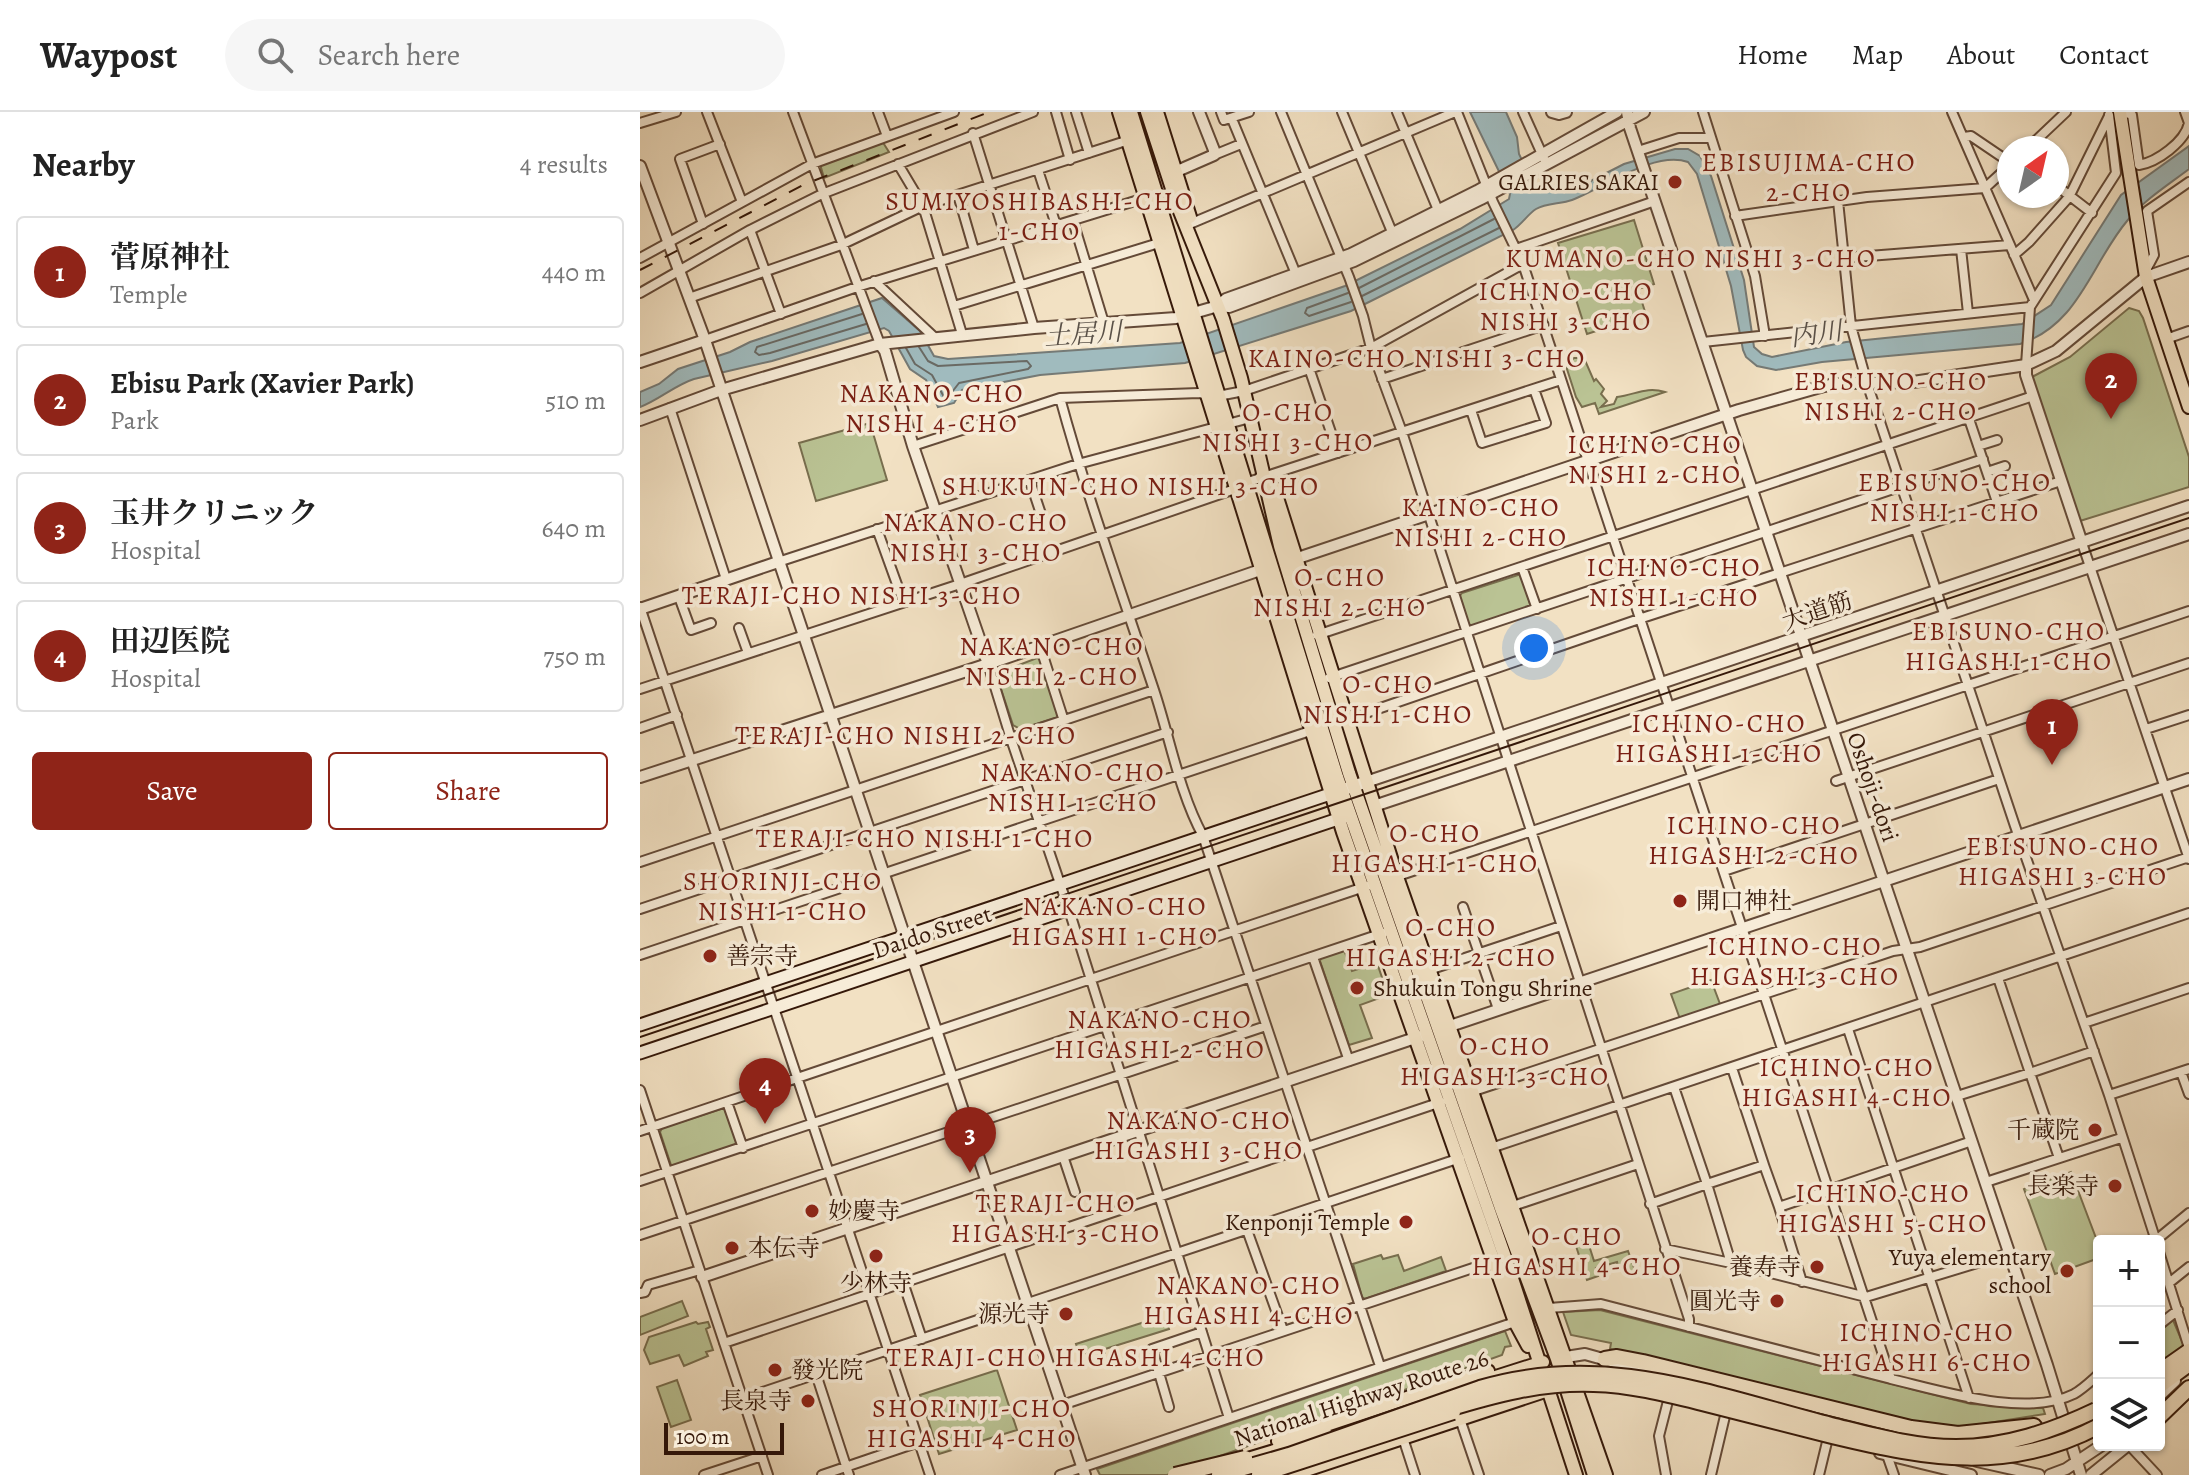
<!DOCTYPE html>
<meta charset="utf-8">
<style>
body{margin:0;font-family:Alegreya,"Noto Serif JP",serif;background:#f6f6f6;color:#222}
.controls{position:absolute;right:24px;bottom:24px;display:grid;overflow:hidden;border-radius:8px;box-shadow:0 2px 6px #0004}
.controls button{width:72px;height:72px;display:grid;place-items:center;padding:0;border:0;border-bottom:2px solid #e0e0e0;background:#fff;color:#222;font:40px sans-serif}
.compass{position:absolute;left:1357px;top:24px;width:72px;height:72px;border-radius:50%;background:#fff;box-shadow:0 2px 6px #0004;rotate:34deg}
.scale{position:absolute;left:24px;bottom:20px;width:120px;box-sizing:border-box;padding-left:8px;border:4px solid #351809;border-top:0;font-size:22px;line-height:28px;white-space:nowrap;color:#351809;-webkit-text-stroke:6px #f7ecd8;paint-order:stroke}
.you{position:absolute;left:894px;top:536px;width:28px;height:28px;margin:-20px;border:6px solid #fff;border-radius:50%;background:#1a73e8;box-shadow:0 0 0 12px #1a73e833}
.badge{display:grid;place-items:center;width:52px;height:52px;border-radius:50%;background:#8f2418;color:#fff;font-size:26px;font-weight:700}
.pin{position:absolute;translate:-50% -66px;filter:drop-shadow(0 2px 4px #0008)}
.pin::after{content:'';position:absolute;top:42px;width:28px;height:24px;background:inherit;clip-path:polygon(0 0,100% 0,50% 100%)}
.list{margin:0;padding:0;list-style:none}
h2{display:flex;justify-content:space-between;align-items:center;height:104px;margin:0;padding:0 32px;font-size:34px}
h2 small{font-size:26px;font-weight:400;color:#767676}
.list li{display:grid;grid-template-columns:52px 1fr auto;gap:24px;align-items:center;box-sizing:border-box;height:112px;margin:0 16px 16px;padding:0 16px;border:2px solid #e0e0e0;border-radius:8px}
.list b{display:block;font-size:30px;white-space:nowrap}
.list p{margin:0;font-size:26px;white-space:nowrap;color:#767676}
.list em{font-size:26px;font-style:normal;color:#767676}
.actions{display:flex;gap:16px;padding:24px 32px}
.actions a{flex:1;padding:18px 0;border:2px solid #8f2418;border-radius:8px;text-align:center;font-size:28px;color:#8f2418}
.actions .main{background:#8f2418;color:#fff}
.icon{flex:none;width:44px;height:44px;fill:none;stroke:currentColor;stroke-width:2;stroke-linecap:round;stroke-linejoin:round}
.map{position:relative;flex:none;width:1549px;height:1363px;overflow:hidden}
header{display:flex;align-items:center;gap:48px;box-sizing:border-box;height:112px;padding:0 40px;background:#fff;border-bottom:2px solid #e0e0e0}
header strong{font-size:38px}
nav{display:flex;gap:44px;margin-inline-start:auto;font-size:28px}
.search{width:560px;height:72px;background:#f6f6f6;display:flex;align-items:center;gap:20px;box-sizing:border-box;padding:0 28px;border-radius:44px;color:#767676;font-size:30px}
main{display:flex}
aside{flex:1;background:#fff}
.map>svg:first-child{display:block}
.green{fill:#bac394;stroke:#786e4e;stroke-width:2}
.water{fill:#a0bbbe;stroke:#757a76;stroke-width:2}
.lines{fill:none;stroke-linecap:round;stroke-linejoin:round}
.shore{stroke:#6a6a64;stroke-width:2}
.minor-casing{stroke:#644a38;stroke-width:12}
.tertiary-casing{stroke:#644a38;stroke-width:14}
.secondary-casing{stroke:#351809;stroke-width:15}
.primary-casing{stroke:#351809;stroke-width:16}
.trunk-casing{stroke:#351809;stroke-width:16}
.motorway-casing{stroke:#351809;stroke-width:18}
.minor{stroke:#f7ecd8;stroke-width:8}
.tertiary{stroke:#f7ecd8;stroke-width:10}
.secondary{stroke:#f7ecd8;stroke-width:11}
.primary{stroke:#f2e1c3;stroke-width:12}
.trunk{stroke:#f2e1c3;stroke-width:12}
.motorway{stroke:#f2e1c3;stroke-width:14}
.tram{stroke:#351809;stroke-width:2}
.rail{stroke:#351809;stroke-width:2;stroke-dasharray:14 14;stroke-linecap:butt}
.motorway-bridge-casing{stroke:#351809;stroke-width:18;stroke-linecap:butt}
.motorway-bridge{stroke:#f2e1c3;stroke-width:14}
.poi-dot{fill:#8f2418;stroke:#f7ecd8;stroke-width:3}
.labels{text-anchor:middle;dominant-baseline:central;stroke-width:7;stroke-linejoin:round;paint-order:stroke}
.poi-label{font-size:24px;fill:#351809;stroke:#f7ecd8;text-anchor:end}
.street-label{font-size:24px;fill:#351809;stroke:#f7ecd8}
.neighbourhood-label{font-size:26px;letter-spacing:2px;fill:#7a1f14;stroke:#f7ecd8}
.water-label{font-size:26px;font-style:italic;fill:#5a5148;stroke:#f7ecd8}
</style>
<header>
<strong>Waypost</strong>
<div class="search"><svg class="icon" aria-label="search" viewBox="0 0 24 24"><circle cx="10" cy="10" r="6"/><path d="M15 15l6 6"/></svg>Search here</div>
<nav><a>Home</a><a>Map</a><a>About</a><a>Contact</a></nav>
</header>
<main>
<aside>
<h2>Nearby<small>4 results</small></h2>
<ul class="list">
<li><span class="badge">1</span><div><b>菅原神社</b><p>Temple</p></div><em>440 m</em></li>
<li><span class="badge">2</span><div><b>Ebisu Park (Xavier Park)</b><p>Park</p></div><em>510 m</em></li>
<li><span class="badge">3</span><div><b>玉井クリニック</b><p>Hospital</p></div><em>640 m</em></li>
<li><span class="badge">4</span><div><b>田辺医院</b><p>Hospital</p></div><em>750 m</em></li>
</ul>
<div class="actions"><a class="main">Save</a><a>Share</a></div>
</aside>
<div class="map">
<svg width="1549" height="1363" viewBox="0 0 1549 1363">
<rect width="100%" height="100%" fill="#f2e1c3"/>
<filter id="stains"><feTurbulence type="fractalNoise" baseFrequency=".0025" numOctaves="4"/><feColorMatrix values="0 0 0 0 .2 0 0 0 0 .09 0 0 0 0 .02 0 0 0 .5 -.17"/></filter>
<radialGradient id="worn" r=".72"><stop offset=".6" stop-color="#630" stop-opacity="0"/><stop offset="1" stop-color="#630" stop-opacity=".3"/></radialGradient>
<path class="green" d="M242,29L249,40L184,66L180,52Z
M994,108L1014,172L998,177L1006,203L947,222L918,131Z
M1489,196L1499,199L1503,206L1549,345V375L1440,409L1392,265L1430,245Z
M934,246H944L954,269L956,267L964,277L961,282L967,289L961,295L974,292L977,285C995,283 1006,274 1025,280L959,302L955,291L942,295L936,285L926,254Z
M230,311L247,368L176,389L159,331Z
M881,462L891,495L832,514L828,512L819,485L822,481Z
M397,546L400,547L418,602L416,606L380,617L373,613L356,562Z
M704,838L712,859L737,851L748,883L720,893L732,926L709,933L680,849L681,845Z
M1071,868L1080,892L1040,907L1031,882Z
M84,996L98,1030L96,1033L34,1054L31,1053L20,1020L22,1016Z
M1431,1060L1459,1134V1146L1415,1162L1384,1077Z
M947,1127L954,1149L988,1139L996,1161L979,1157L977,1150L956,1156L958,1164L947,1168L935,1131Z
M741,1143L743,1147L758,1143L764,1159L801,1145L806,1159L725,1187L722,1185L713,1152Z
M42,1189L48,1204L0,1223V1205Z
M960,1198L1331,1292L1403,1296L1405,1302L1323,1315L1262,1309L970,1237L971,1231L931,1223L923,1200Z
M514,1207L517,1212L526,1209L529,1217L465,1237V1241L459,1243L457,1238L440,1243L436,1232Z
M1533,1208L1544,1234L1519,1253V1220Z
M56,1210L58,1212L68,1210L70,1215L66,1217L73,1238L66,1240L68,1244L44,1254L39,1243L10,1252L4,1238L9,1225Z
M865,1219L871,1234L865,1235L862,1243L527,1363H460L457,1357Z
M357,1258L377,1318L299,1342L280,1283Z
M37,1268L51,1308L31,1315L17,1275Z"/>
<path class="water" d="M830,0H866L877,25L879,42L892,69L911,80L931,79L984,52L1035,37H1048L1060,44L1071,64L1104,168L1114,235L1122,242L1132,245L1206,230L1382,212L1411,193L1481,83L1549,34V57C1528,73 1504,88 1487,109C1451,152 1439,213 1380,232L1182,250L1136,258L1117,254L1106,245L1103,238L1091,174L1057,62L1048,50C1014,38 964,76 932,88C921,92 906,91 896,97C888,102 882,112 873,118L711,199L545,251L400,263L322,278L314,291L298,295L286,268L270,257L249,219L244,216L132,249L54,267C35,273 19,288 0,295V280L19,272L38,257L90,240L110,230L242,186L280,219L294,244L308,247L540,231L705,174L820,117L869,87L870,82Z"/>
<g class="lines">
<path class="shore" d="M719,176L854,107
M708,181L667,196L665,201L669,204L711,190
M722,184L859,116
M222,202L117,235L115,240L119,243L130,241L226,212
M266,236L275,252L292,263L304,285L309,284L319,271L388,257L391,254L387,249L298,254L288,249L279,235"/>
<g class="minor-casing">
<path id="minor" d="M67,0L102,90
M153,0L240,232
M238,0L247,24
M416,0L430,48
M436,0L449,41
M581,0L584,8L609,0
M641,0L709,165L723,204L731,236L762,320L1049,1207V1215
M702,0L752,120
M757,0L798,98
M817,0L853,90L883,152L1251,1267L961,1192L909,1196
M883,0L906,51
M1063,0L1115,164L1125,224
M1312,0L1394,188
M1484,0L1492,3L1499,53C1517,50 1545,30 1549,11L1545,0
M592,7L656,162
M0,11L36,0
M333,21L394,216
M1324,25L1331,24L1362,45
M1388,36L1426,0
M998,39L1039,26H1071
M574,43L601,32
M258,52L283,94L322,222
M398,58L416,113
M1417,74L1452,101
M318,83L334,138
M1198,89L1211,214L1227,271L1375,714L1469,983L1516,1129
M1095,104L1227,85L1345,76L1369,54
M433,109L464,211
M552,111L815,0
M63,112L40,47L80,32
M110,118L141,202
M876,137L1015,89
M1321,137L1328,201
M1374,143L1389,130L1429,85L1469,4
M0,146L172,52L314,0
M1203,146L1370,133
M1505,160L1514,143L1507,99L1549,70
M234,169L294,225
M0,181L110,118L182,82L393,0
M49,186L201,133L283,94L492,27
M314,194L522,130
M1526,227L1549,219
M65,228L217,175L508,85
M1063,230L1390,195
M1386,253L1390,195L1476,61L1469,3
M669,256L698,341
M742,267L904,213
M420,286C447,385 482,481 514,578C530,626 539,680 563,724L740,1254
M30,296L86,467
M831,298L842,331L906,311L894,277
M1329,307L1357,390
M273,334L420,286L559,281L578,284L604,279L731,236L883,152
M1338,334L1357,328
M1347,360L1365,354
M390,369L401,402
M237,417L263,489
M1442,431L1549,747
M138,450L438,352L610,306
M882,455L897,497
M39,485L51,518L71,511
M0,495L290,1363
M99,516L108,541
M677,523L1393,284
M400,534L424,609
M348,552L371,627L429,798L589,1306
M689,566L1343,347
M0,577L320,472L595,377L605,371L921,268
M694,612L1002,506L1421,369
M0,616L37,603
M1506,617L1549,603
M1196,669L1549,551
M0,750L514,578
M1084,759L1359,667
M755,765L1549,499
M823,795L858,897
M0,797L528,620
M0,843L676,617
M673,845L709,949
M786,859L921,814
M1358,866L1390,961L1454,939
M1444,911L1549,876
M1208,917L1329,1286
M1092,956L1124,1053
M1541,960L1549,982
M0,978L128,1363
M828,981L1253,839L1280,835L1549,745
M1469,983L1549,957
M1317,984L1390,961L1419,1046
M87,990L103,1036
M0,1019L727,774
M848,1037L1549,801
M423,1044L435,1080
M0,1069L743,821
M1346,1070L1481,1026
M1010,1092L1067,1072L1034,975
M873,1094L998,1052
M607,1118L643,1218
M0,1123L626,914
M1515,1129L1549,1101
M1025,1137L1091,1151L1067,1072L1124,1053L1139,1095
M1519,1140L1549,1236
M1091,1151L1226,1185L1370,1141
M263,1170L282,1227
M1162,1170L1139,1095L1332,1029
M1529,1171L1549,1155
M0,1181L5,1180L8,1173L60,1158
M1519,1213L1538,1198
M84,1231L801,990
M176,1262L209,1363
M1251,1267C1302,1279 1386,1306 1434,1282C1443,1277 1451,1269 1459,1262
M102,1287L820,1046
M422,1293L857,1148
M529,1295L512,1237L562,1220
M820,1307L839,1363
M763,1326L775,1363
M1489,1333L1517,1363
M1247,1343L1254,1363
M64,1363L122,1344
M182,1363L279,1330
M420,1363L875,1210
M1026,1363L1019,1324L1028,1289
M1071,1363L1085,1304
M1179,1363L1187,1330"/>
</g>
<g class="tertiary-casing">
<path id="tertiary" d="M912,0L919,2L926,0
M987,0L990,16L1407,1253L1441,1363
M0,54L65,228L445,1363
M535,60L574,43V38L559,0
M578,194L586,187L711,142L837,79L977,0
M240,232L245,239L273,334L348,552
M0,250L65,228
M1386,253V263L1442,431
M0,308L81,278L240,232L394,216L536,206L578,194L589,195L714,149L841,87L1004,0
M649,449L1099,298L1184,274L1205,271L1273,270L1386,253L1416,239L1506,165L1549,150
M0,497L138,450
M0,665L348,552L626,456
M726,670L1549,394
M734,694L1549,422
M804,916L1549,667
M62,1165L781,924
M926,1245L945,1242L1028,1265
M1519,1284L1535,1269
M1240,1341L1331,1363
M1337,1349L1399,1363
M1410,1363L1426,1357L1462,1333
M1451,1363L1488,1333"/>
</g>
<g class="secondary-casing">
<path id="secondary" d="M0,913L726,670
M0,941L707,704"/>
</g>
<g class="primary-casing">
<path id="primary" d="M1480,0L1506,165L1549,295"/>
</g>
<g class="trunk-casing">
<path id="trunk" d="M479,0L703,720L875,1210L888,1234
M491,0L697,665L865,1145L936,1363
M507,0L537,92L583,207L601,266L640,434L709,661L862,1099L917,1247L954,1363
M517,0L550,105
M622,365L633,373L757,765L966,1363
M840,1270L903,1250
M638,1329L848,1259
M598,1350L687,1323
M651,1363L905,1279"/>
</g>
<g class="motorway-casing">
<path id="motorway" d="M965,1247L977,1245L1003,1250L1271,1316L1318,1322L1394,1314
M1519,1260L1549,1239
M1519,1274L1549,1252
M790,1285L819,1277
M1519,1305L1549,1276"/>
</g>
<use href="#minor" class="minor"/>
<use href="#tertiary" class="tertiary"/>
<use href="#secondary" class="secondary"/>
<use href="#primary" class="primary"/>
<use href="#trunk" class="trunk"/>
<use href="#motorway" class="motorway"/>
<path class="tram" d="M0,925L1549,406"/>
<path class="rail" d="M0,158L163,73L349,0"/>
<g class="motorway-bridge-casing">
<path id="motorway-bridge" d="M805,1298C854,1283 902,1270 954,1272C991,1273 1026,1282 1062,1291C1105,1302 1149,1313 1192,1324C1288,1347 1368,1362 1459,1314
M535,1363L605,1346
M579,1363L649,1343L840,1276C965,1239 1071,1282 1191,1313C1232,1323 1274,1335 1316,1335C1366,1335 1412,1319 1456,1298
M619,1363L813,1300"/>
</g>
<use href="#motorway-bridge" class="motorway-bridge"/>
</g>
<g class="poi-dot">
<circle cx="1035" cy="70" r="8"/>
<circle cx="1040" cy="789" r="8"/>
<circle cx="70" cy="844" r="8"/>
<circle cx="717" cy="876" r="8"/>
<circle cx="1455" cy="1018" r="8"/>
<circle cx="1475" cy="1074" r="8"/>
<circle cx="172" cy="1099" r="8"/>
<circle cx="766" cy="1110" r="8"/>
<circle cx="92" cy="1136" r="8"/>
<circle cx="236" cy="1144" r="8"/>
<circle cx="1177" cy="1155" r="8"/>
<circle cx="1427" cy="1159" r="8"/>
<circle cx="1137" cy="1189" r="8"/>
<circle cx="426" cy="1202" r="8"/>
<circle cx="135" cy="1258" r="8"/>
<circle cx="168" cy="1289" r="8"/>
</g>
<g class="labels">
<g class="poi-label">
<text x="1019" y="70">GALRIES SAKAI</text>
<text x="1056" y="789" text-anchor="start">開口神社</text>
<text x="86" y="844" text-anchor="start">善宗寺</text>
<text x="733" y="876" text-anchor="start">Shukuin Tongu Shrine</text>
<text x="1439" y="1018">千蔵院</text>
<text x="1459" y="1074">長楽寺</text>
<text x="188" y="1099" text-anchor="start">妙慶寺</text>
<text x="750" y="1110">Kenponji Temple</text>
<text x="108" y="1136" text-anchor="start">本伝寺</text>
<text x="1411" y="1145">Yuya elementary<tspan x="1411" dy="28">school</tspan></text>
<text x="1161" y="1155">養寿寺</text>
<text x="236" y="1171" text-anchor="middle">少林寺</text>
<text x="1121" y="1189">圓光寺</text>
<text x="410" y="1202">源光寺</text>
<text x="151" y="1258" text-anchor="start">發光院</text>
<text x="152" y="1289">長泉寺</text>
</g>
<g class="street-label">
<text transform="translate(1177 499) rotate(-19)">大道筋</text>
<text transform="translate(1233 675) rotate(71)">Oshoji-dori</text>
<text transform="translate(292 820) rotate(-18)">Daido Street</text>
<text transform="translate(721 1286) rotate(-18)">National Highway Route 26</text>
</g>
<g class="neighbourhood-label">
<text x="1169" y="50">EBISUJIMA-CHO<tspan x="1169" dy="30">2-CHO</tspan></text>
<text x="400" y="89">SUMIYOSHIBASHI-CHO<tspan x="400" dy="30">1-CHO</tspan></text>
<text x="1051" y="146">KUMANO-CHO NISHI 3-CHO</text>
<text x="926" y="179">ICHINO-CHO<tspan x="926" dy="30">NISHI 3-CHO</tspan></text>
<text x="777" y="246">KAINO-CHO NISHI 3-CHO</text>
<text x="1251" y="269">EBISUNO-CHO<tspan x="1251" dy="30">NISHI 2-CHO</tspan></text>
<text x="292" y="281">NAKANO-CHO<tspan x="292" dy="30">NISHI 4-CHO</tspan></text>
<text x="648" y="300">O-CHO<tspan x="648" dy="30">NISHI 3-CHO</tspan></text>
<text x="1015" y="332">ICHINO-CHO<tspan x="1015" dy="30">NISHI 2-CHO</tspan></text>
<text x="1315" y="370">EBISUNO-CHO<tspan x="1315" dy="30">NISHI 1-CHO</tspan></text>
<text x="491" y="374">SHUKUIN-CHO NISHI 3-CHO</text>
<text x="841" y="395">KAINO-CHO<tspan x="841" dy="30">NISHI 2-CHO</tspan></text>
<text x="336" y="410">NAKANO-CHO<tspan x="336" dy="30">NISHI 3-CHO</tspan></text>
<text x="1034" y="455">ICHINO-CHO<tspan x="1034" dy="30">NISHI 1-CHO</tspan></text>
<text x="700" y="465">O-CHO<tspan x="700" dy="30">NISHI 2-CHO</tspan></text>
<text x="212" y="483">TERAJI-CHO NISHI 3-CHO</text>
<text x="1369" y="519">EBISUNO-CHO<tspan x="1369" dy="30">HIGASHI 1-CHO</tspan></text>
<text x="412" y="534">NAKANO-CHO<tspan x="412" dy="30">NISHI 2-CHO</tspan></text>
<text x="748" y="572">O-CHO<tspan x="748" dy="30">NISHI 1-CHO</tspan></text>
<text x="1079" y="611">ICHINO-CHO<tspan x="1079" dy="30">HIGASHI 1-CHO</tspan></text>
<text x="266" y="623">TERAJI-CHO NISHI 2-CHO</text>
<text x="433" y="660">NAKANO-CHO<tspan x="433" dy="30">NISHI 1-CHO</tspan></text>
<text x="1114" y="713">ICHINO-CHO<tspan x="1114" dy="30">HIGASHI 2-CHO</tspan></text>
<text x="795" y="721">O-CHO<tspan x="795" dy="30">HIGASHI 1-CHO</tspan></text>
<text x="285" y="726">TERAJI-CHO NISHI 1-CHO</text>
<text x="1423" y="734">EBISUNO-CHO<tspan x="1423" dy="30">HIGASHI 3-CHO</tspan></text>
<text x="143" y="769">SHORINJI-CHO<tspan x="143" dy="30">NISHI 1-CHO</tspan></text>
<text x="475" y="794">NAKANO-CHO<tspan x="475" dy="30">HIGASHI 1-CHO</tspan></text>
<text x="811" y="815">O-CHO<tspan x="811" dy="30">HIGASHI 2-CHO</tspan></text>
<text x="1155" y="834">ICHINO-CHO<tspan x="1155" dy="30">HIGASHI 3-CHO</tspan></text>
<text x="520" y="907">NAKANO-CHO<tspan x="520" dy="30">HIGASHI 2-CHO</tspan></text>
<text x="865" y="934">O-CHO<tspan x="865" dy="30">HIGASHI 3-CHO</tspan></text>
<text x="1207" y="955">ICHINO-CHO<tspan x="1207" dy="30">HIGASHI 4-CHO</tspan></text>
<text x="559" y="1008">NAKANO-CHO<tspan x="559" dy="30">HIGASHI 3-CHO</tspan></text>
<text x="1243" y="1081">ICHINO-CHO<tspan x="1243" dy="30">HIGASHI 5-CHO</tspan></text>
<text x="416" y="1091">TERAJI-CHO<tspan x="416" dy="30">HIGASHI 3-CHO</tspan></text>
<text x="937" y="1124">O-CHO<tspan x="937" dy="30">HIGASHI 4-CHO</tspan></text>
<text x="609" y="1173">NAKANO-CHO<tspan x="609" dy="30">HIGASHI 4-CHO</tspan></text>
<text x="1287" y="1220">ICHINO-CHO<tspan x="1287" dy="30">HIGASHI 6-CHO</tspan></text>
<text x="436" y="1245">TERAJI-CHO HIGASHI 4-CHO</text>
<text x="332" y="1296">SHORINJI-CHO<tspan x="332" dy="30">HIGASHI 4-CHO</tspan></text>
</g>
<g class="water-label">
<text transform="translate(443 222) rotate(-4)">土居川</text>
<text transform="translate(1176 222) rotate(-8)">内川</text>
</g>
</g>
<rect width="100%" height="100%" filter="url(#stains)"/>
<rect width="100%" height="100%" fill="url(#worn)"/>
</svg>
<div class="controls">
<button>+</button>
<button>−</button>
<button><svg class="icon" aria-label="layers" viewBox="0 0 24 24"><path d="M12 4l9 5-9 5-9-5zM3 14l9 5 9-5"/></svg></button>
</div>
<svg class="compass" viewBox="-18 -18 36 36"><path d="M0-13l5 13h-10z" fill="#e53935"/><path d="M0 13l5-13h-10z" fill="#767676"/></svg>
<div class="scale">100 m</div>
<div class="you"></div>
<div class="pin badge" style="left:1412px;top:653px">1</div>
<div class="pin badge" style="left:1471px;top:307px">2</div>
<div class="pin badge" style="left:330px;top:1061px">3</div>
<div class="pin badge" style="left:125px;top:1012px">4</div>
</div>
</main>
